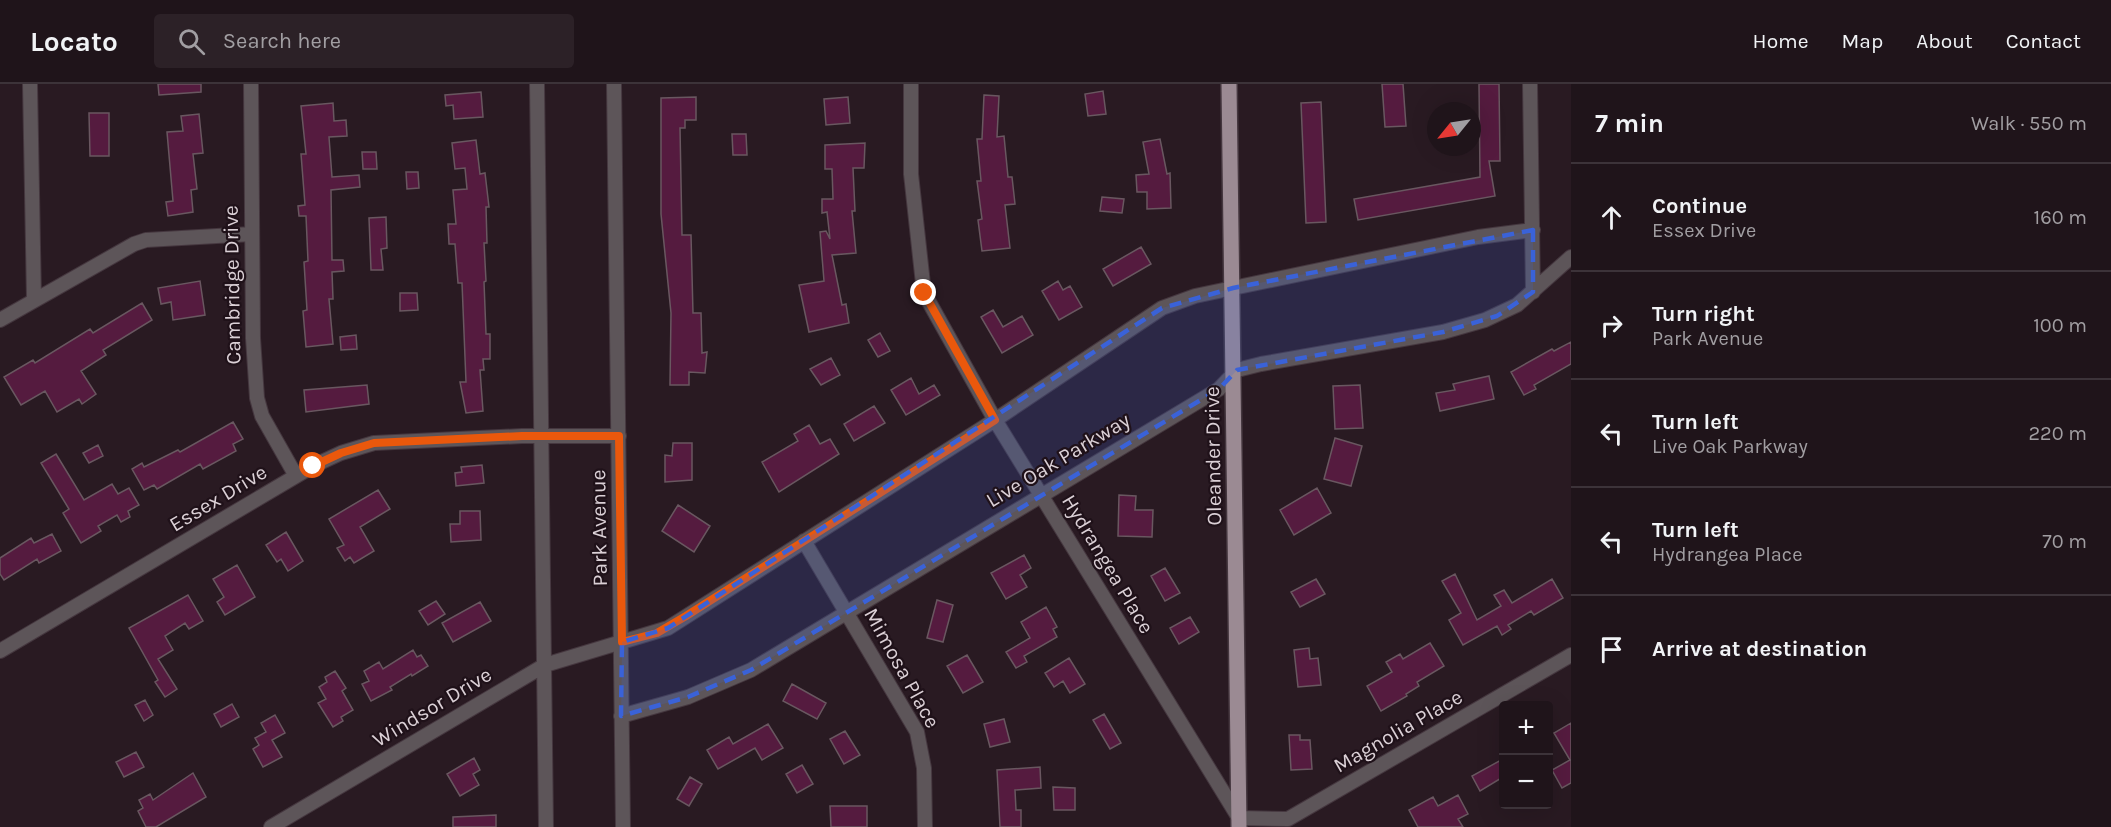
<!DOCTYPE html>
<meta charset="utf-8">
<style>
body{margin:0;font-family:Karla,sans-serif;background:#2c2127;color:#f1f3f6}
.controls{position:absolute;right:18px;bottom:18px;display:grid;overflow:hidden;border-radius:6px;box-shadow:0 6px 24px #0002}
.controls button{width:54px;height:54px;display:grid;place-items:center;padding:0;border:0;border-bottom:2px solid #3c3339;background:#1f141a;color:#f1f3f6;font:30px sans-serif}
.compass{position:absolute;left:1427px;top:18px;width:54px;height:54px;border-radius:50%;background:#1f141a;box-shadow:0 6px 24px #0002;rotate:240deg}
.stop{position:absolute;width:18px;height:18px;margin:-14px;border:4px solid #ea580c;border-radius:50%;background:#fff}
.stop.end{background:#ea580c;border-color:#fff;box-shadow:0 2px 6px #0008}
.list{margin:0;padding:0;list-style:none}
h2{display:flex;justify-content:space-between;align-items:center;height:78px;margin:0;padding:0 24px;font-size:26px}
h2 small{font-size:20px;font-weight:400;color:#a19ea2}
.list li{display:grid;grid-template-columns:39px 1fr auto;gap:18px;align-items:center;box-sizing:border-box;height:108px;padding:0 24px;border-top:2px solid #3c3339}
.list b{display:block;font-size:22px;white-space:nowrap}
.list p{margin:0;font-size:20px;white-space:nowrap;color:#a19ea2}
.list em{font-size:20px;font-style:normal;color:#a19ea2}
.icon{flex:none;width:33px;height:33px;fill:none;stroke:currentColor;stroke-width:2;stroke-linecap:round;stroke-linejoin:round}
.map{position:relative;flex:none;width:1571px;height:743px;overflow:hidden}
header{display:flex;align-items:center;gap:36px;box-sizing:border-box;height:84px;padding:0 30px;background:#1f141a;border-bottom:2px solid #3c3339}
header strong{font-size:28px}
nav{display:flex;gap:33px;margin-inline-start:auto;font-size:21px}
.search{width:420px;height:54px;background:#2c2127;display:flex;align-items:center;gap:15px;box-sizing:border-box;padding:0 21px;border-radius:6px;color:#a19ea2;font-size:22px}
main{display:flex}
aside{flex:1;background:#1f141a}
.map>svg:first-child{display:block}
.building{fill:#551b3f;stroke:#695760;stroke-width:1.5}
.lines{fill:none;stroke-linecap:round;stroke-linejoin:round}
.minor-casing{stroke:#45373f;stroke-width:16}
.major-casing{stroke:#45373f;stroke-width:18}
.minor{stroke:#5d5559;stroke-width:14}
.major{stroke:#9b8a93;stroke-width:15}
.route{stroke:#ea580c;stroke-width:8}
.marked{fill:#3a62d8;fill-opacity:0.2;stroke:#3a62d8;stroke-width:4.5;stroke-dasharray:12 8;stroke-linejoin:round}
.labels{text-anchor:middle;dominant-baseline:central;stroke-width:4.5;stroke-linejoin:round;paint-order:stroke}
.street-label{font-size:21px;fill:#dbd0d6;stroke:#1f1119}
</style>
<header>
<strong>Locato</strong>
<div class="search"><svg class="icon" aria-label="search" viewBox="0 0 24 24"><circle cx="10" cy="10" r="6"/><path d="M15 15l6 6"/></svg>Search here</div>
<nav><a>Home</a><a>Map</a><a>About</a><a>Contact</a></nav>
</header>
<main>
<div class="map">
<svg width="1571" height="743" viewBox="0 0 1571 743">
<rect width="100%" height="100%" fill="#291a22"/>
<path class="building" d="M158,0H201V8L159,11Z
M1382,0H1403L1406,42L1385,43Z
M1479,0H1499L1500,77H1489L1495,112L1358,136L1354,115L1480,93Z
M1103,7L1106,30L1088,32L1085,10Z
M481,8L483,33L454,35L453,21L446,22L445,11Z
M984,11L999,12L997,53L1004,52L1008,93H1012L1015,120L1005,121L1010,164L982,167L978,136L982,135L977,97H981L977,55H982Z
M696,13V36H685V44H680L682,151H691L693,229H701L702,269L707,268L705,289L689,288V301H670L671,229L661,130V14Z
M848,13L850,39L826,41L824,15Z
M1321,18L1326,138L1306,139L1301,19Z
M333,19L334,37L346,36L347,52L329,53L332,93L359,91L360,103L331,106L332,176H343L344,187L332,188L333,215H329L333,260L306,263L303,227L307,226L304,178L308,177L306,132H299L298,122L305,121L301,70H306L301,22Z
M89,29H109V72H90Z
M199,30L203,69L193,70L197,105L191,106L193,128L168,132L166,118L173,117L167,48L183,47L181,32Z
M732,50H746L747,71H733Z
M1160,55L1167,90L1170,89L1171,124L1147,125V108H1137L1136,91L1149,90L1143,58Z
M476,56L480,90L485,89L489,123H486L487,159H484L486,197L484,198L486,250H490V275H483L484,286H480L483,327L466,329L460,298H466L462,199H458L455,160H449L448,140H456L453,106L467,105L465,84L455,85L452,59Z
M865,59L864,84H853L855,127H852L856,169L832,171L842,221L846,220L849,239L809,248L799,201L824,197L820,148L826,147L830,155L827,128L822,129V115H833L832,85H825V61Z
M362,68H376L377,85H363Z
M406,88H418L419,104L407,105Z
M1102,113L1124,115L1122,129L1100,127Z
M386,133L387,164L381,165L383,186H371L369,134Z
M1141,163L1151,180L1113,202L1103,185Z
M200,197L205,231L173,236L171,218L161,220L158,204Z
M1058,197L1063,206L1070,202L1082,223L1059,236L1042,207Z
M400,209H417L418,226L400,227Z
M142,219L152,236L103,266L106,271L81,287L96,310L82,320L79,315L57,328L45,307L21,321L4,293L33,276L35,279L90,245L93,249Z
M993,226L1003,243L1022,232L1033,251L1002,269L981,233Z
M880,249L890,267L878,273L868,256Z
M356,251L357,265L341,266L340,253Z
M1571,258V280L1534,301L1536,305L1524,311L1511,288L1552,265L1554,267Z
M831,274L840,291L821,301L810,285Z
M1489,292L1494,315L1440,327L1436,309L1455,306L1453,300Z
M911,294L919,310L934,301L940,311L906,331L891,306Z
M367,301L369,320L306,328L304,306Z
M1360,301L1363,344L1335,345L1333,302Z
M874,322L885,339L854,357L844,340Z
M233,338L243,355L233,360L236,367L203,385L200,380L157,405L154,401L144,406L132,385L142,379L144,383L178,366L180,368Z
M809,341L820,360L830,355L839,370L779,408L762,378L798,357L794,350Z
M1335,354L1362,362L1351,402L1324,395Z
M673,359H692V396L665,398V371L672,372Z
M98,361L103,372L89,379L83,369Z
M56,370L84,416L112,400L118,410L129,404L139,421L128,427L130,433L121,438L117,431L98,442L101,447L81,459L63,429L69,425L41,379Z
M482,381L484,399L456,402L455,389L462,388L461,383Z
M1317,404L1331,429L1294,451L1280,426Z
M378,406L390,425L360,443L374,467L354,479L350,473L345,477L337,464L344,461L329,435Z
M1119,411L1136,412L1135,426H1153L1152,453L1118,452Z
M678,421L710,442L694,468L662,447Z
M460,427H480L481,456L451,458L450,440H460Z
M286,448L303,477L288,487L281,475L277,478L266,461Z
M52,450L61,467L39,479L37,475L4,496L0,490V474L31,454L34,459Z
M1024,471L1031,484L1020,491L1027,503L1006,515L991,489Z
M237,481L255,513L225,531L217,518L224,513L213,495Z
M1165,484L1180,509L1165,517L1151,492Z
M1455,490L1477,536L1501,522L1494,511L1504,506L1512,519L1552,495L1563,514L1534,531L1531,527L1508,541L1511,545L1502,551L1497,542L1463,561L1449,536L1461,529L1442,497Z
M1316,495L1325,510L1300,523L1291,508Z
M188,511L203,537L189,545L185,539L165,552L173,566L158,575L177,605L165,613L155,598L158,596L129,544Z
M937,516L953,521L943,558L927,554Z
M436,517L445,530L428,541L419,527Z
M480,518L491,537L453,558L442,539Z
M1046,523L1057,543L1053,545L1057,553L1024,572L1027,578L1016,584L1006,568L1030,554L1021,538Z
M1190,533L1199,548L1179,560L1170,544Z
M1430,559L1444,582L1417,598L1419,602L1406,610L1407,612L1381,627L1367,602L1392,588L1386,578L1400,570L1403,575Z
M1309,564L1310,575L1318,574L1321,601L1298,603L1294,566Z
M413,566L417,573L421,571L428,582L412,592L411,590L390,603L392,606L371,617L362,600L369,597L364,587L379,578L383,585Z
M967,571L983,598L963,609L947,582Z
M1069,574L1085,600L1070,609L1063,597L1054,603L1045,589Z
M335,587L346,604L342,607L353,626L341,633L343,637L333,643L318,619L326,615L319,603L327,598L325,593Z
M792,600L826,619L817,635L783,617Z
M145,616L153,631L144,637L135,621Z
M232,620L239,633L221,643L214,630Z
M1104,630L1121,659L1110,665L1093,636Z
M275,631L285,649L272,656L282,673L263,683L253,665L259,661L255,654L266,648L261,639Z
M1004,635L1010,658L990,663L984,640Z
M1571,639V699L1562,704L1552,686L1570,676L1554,649Z
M768,640L783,664L762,676L755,664L718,685L707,666L729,653L733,660Z
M845,647L860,671L844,680L830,655Z
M1289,651H1300V656H1310L1312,685L1291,686Z
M136,668L144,683L124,693L116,678Z
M474,674L480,686L473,690L479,701L460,712L447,690Z
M1503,675V693L1480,707L1472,692Z
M802,681L813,700L797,709L786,690Z
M1040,683L1041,704L1015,706L1016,726H1021V743H1000L997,686Z
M193,689L206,713L156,743H146L138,727L143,724L139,716L150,710L153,716Z
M690,693L702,700L689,722L677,715Z
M1053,703L1075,704V726H1054Z
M1458,711L1468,730L1458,735L1463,743H1418L1409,726L1433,713L1438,722Z
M830,722H867V743H831Z
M496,731V743H453V733Z"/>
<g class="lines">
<g class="minor-casing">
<path id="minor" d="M30,0L34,216
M251,0L253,254L257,314L262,332L296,392
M537,0L546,743
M614,0L623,743
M911,0V90L924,209L995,336L1239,734L1288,735L1571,571
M1530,0L1533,208
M0,236L134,160L146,156L252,150
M804,457L917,648L924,684L925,743
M0,567L313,382L341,369L374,359L522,352H619
M621,632L688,613L751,586L1219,305L1237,286L1261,280L1443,248L1485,236L1517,221L1571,173
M271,743L545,581L668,544L995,336L1162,224L1195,212L1233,204L1478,153L1533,146"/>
</g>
<g class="major-casing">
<path id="major" d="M1229,0L1239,743"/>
</g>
<use href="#minor" class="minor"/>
<use href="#major" class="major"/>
</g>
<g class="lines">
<path class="route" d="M313,382L341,369L374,359L522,352H619L622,558L657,549L686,532L995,336L924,209"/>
</g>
<path class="marked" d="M1533,146V208L1497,232L1443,248L1237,286L1219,305L751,586L688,613L621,632L622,558L668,544L1162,224L1233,204Z"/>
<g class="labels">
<g class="street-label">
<text transform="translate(232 201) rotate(-91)">Cambridge Drive</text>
<text transform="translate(1213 372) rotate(-91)">Oleander Drive</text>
<text transform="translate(1058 376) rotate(-31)">Live Oak Parkway</text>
<text transform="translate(218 414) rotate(-31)">Essex Drive</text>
<text transform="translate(599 444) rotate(-91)">Park Avenue</text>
<text transform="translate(1108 480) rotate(59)">Hydrangea Place</text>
<text transform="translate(902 584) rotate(61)">Mimosa Place</text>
<text transform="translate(432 623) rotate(-31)">Windsor Drive</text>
<text transform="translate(1398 647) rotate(-30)">Magnolia Place</text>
</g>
</g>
</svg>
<div class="controls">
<button>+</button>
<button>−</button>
</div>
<svg class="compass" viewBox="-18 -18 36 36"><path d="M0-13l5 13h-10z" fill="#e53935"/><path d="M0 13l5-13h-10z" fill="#a19ea2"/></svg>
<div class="stop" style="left:313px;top:382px"></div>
<div class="stop end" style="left:924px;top:209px"></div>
</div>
<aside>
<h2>7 min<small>Walk · 550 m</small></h2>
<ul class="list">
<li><svg class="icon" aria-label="ahead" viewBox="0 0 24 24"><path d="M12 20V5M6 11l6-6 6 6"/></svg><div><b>Continue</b><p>Essex Drive</p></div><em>160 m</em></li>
<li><svg class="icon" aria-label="right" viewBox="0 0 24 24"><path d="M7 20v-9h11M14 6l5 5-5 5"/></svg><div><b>Turn right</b><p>Park Avenue</p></div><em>100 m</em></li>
<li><svg class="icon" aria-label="left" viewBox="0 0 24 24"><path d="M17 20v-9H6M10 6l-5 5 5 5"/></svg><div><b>Turn left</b><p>Live Oak Parkway</p></div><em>220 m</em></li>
<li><svg class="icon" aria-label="left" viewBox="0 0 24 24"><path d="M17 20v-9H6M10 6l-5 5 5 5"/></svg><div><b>Turn left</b><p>Hydrangea Place</p></div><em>70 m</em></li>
<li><svg class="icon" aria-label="arrive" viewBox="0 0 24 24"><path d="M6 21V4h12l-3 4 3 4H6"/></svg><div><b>Arrive at destination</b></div></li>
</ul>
</aside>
</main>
